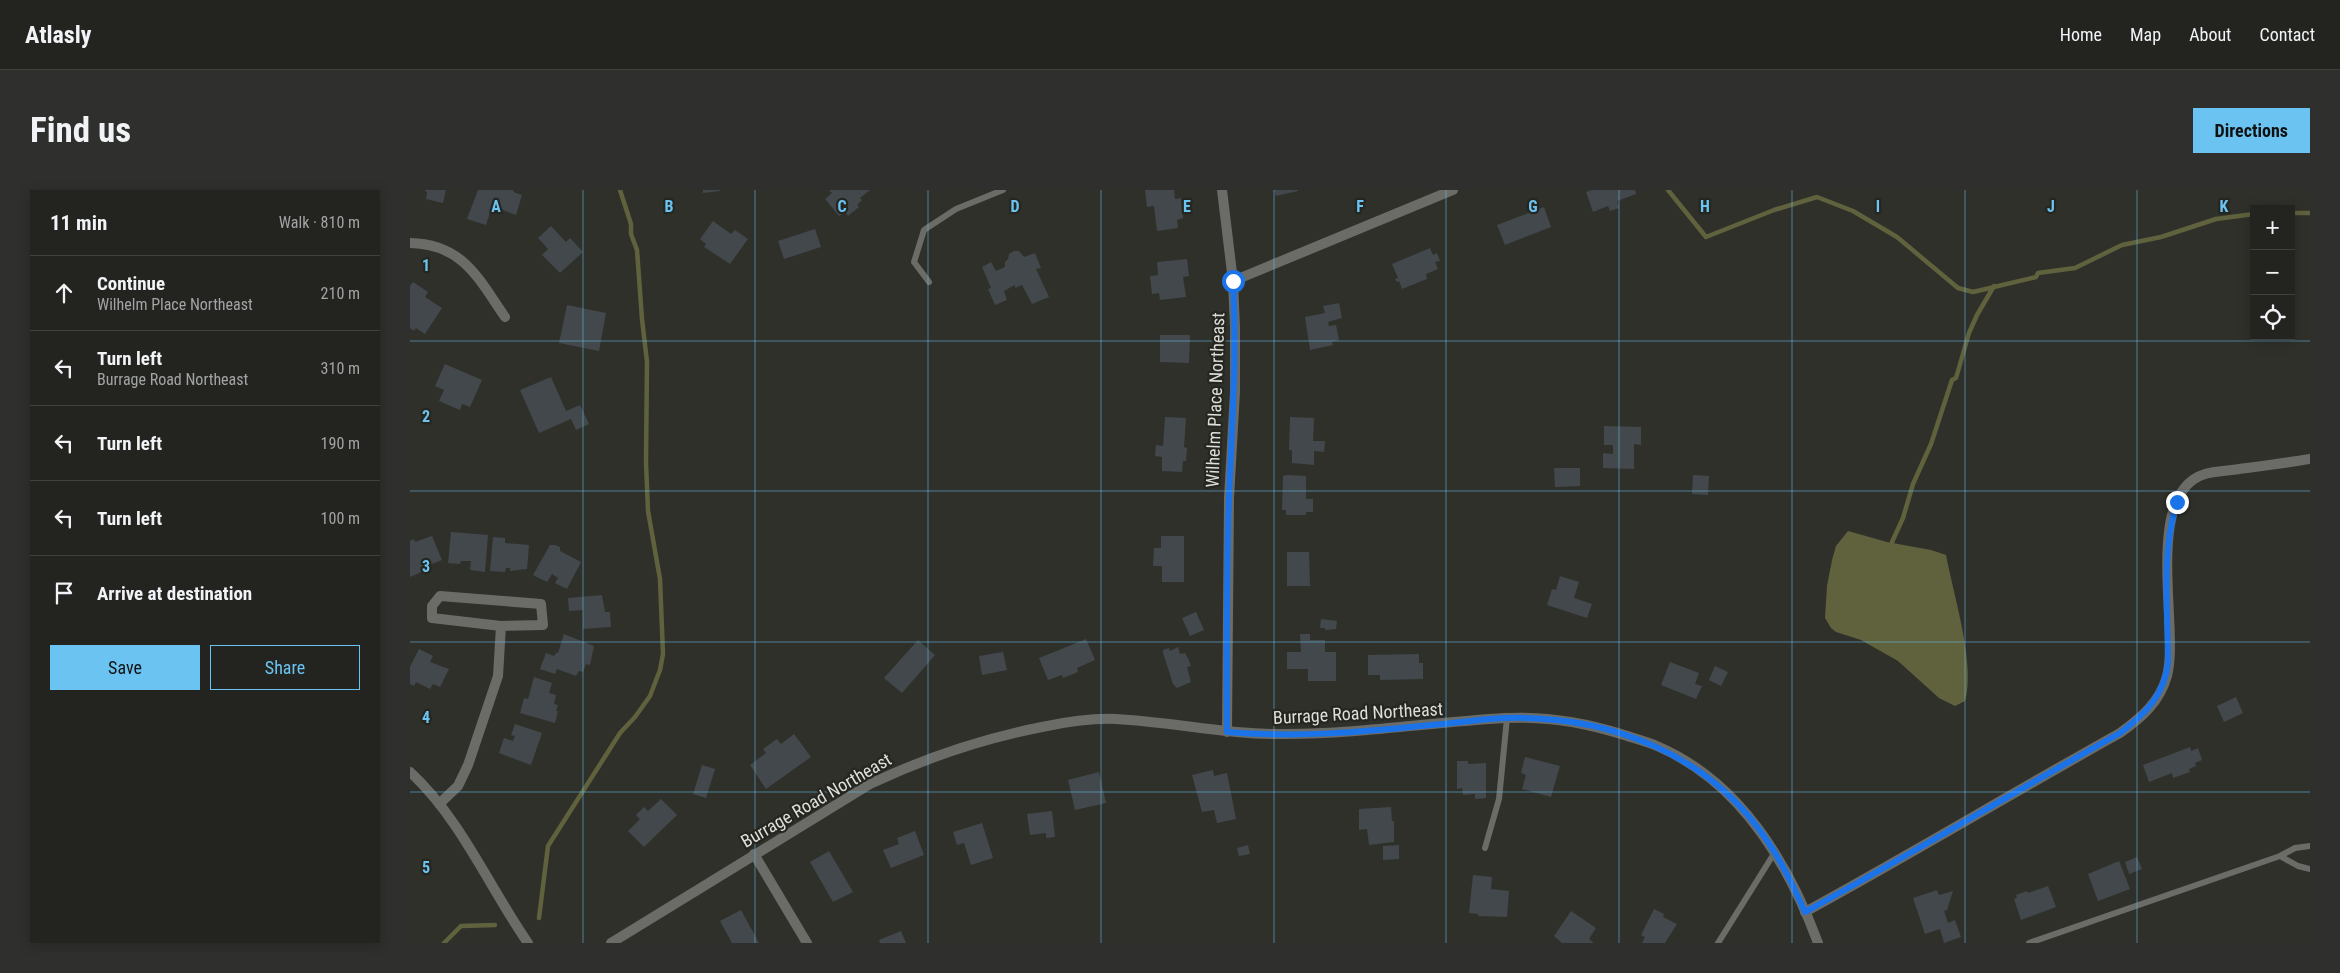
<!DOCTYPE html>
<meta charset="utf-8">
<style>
body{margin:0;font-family:"Roboto Condensed",sans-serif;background:#2f302d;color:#f1f3f6}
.controls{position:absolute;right:15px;top:15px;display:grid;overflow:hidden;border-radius:0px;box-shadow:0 2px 12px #0003}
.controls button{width:45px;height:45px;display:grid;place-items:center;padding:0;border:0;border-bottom:1px solid #40413e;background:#232420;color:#f1f3f6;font:25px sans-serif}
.stop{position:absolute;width:15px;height:15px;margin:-11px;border:4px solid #1a73e8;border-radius:50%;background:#fff}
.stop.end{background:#1a73e8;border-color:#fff;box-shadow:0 1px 5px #0008}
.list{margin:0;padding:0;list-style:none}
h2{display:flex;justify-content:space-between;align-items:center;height:65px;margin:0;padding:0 20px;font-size:21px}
h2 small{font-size:16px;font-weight:400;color:#a3a4a5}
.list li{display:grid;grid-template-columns:32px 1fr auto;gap:15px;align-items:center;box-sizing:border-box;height:75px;padding:0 20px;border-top:1px solid #40413e}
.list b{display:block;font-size:19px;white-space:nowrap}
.list p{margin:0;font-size:16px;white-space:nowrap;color:#a3a4a5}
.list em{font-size:16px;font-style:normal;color:#a3a4a5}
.actions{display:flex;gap:10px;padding:15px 20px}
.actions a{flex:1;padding:11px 0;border:1px solid #6ac3f1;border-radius:0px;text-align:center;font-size:18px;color:#6ac3f1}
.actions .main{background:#6ac3f1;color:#111}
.icon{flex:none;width:28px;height:28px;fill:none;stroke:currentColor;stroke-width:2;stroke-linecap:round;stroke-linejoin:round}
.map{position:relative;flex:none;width:1900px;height:753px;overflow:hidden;border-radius:0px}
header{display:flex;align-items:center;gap:30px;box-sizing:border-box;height:70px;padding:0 25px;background:#232420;border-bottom:1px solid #40413e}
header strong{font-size:24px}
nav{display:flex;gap:28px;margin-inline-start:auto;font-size:18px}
.intro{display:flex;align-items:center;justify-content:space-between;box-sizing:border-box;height:120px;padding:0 30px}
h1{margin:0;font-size:35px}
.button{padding:12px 22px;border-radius:0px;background:#6ac3f1;color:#111;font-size:18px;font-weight:700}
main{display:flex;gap:30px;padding:0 30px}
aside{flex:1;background:#232420;border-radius:0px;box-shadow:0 2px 12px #0003}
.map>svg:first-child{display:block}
.water{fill:#60623d}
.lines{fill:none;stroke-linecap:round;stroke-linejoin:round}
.stream{stroke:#60623d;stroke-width:4.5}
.building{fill:#42484b}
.service{stroke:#6b6b68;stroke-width:6}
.minor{stroke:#6b6b68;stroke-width:10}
.tertiary{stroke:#6b6b68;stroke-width:10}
.route{stroke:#1a73e8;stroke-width:6}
.grid{fill:none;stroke:#6ac3f1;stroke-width:1;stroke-opacity:0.55}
.labels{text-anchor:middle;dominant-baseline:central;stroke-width:4.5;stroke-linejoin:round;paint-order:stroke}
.street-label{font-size:18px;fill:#dedfdb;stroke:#262621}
.grid-label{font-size:16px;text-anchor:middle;font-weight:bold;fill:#6ac3f1;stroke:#262621;stroke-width:4.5;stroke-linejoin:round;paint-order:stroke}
</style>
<header>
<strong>Atlasly</strong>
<nav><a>Home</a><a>Map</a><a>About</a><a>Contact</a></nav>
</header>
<div class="intro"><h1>Find us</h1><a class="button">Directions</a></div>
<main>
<aside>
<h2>11 min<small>Walk · 810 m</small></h2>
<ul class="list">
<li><svg class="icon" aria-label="ahead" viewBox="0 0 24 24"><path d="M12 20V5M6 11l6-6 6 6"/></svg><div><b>Continue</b><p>Wilhelm Place Northeast</p></div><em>210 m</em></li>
<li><svg class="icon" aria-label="left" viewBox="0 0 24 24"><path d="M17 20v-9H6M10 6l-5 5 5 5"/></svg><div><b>Turn left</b><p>Burrage Road Northeast</p></div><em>310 m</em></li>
<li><svg class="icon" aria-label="left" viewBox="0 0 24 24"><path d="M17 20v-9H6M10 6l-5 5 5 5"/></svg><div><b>Turn left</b></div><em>190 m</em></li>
<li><svg class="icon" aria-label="left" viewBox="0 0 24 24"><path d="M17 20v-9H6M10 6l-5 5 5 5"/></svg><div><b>Turn left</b></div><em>100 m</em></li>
<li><svg class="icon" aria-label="arrive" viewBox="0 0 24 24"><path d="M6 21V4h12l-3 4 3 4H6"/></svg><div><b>Arrive at destination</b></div></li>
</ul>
<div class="actions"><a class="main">Save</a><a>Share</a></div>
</aside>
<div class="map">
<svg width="1900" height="753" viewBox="0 0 1900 753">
<rect width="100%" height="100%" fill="#2f302a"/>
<path class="water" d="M1438,341L1477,352L1521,360L1536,365C1543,403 1566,476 1555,511L1545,516L1529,508L1488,471L1451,450L1426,442L1421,438L1415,428L1417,396L1422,370L1426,356Z"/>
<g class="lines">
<path class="stream" d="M1258,0L1296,47L1364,20L1407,7L1443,21L1487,47L1548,98L1563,102L1626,87L1628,83L1665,78L1712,55L1751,47L1806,29L1844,24
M1881,23H1900
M1483,358L1482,352L1493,328L1503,294L1521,254L1542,190L1546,188L1559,143L1567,125L1584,96
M129,728L138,656L210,543L225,527L240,506L250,480L253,464L250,389L238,321L236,273L237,172L232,129L227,60L221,44V34L210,0
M34,753L51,736L85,735"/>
</g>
<path class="building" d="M36,0L33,13L16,9L17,2L14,0Z
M68,0H104L103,2L112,5L106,25L82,16L76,35L57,29Z
M293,0H310V1L293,3Z
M419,0H460L450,8L452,10L447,15L449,17L438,26L435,22L429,26L415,9L422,3Z
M735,0H764L765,9L771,8L773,28L767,30L768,38L747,41L744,16L737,17Z
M864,0H888V1L866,6Z
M1182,0H1225L1226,4L1207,11L1209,18L1200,21L1198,16L1183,22L1176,2Z
M1134,17L1141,37L1095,55L1087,35Z
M303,31L321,44L325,40L338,49L320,74L294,57L296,54L290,49Z
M141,36L156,52L160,48L173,62L150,83L132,65L138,59L128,48Z
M405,39L411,57L374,69L368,51Z
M1020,58L1023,65L1027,63L1030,71L1025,72L1028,79L1016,84L1017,89L992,99L989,91L987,92L985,89L988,88L982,74Z
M604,61H609L614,67L625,63L631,78L626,79L639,107L622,114L612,95L605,98V95L594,101L597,110L585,115L578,99L581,98L572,77L581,72L586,81L595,77V72L598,69L599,64Z
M777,69L779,86L773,87L776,107L750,110L749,103L742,104L740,86L748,85L747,72Z
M3,92L18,102L15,107L32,118L15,144L6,138L4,141L0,138V96Z
M929,113L932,128L918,132L919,136L926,135L929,150L922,152L923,155L900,160L895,127L915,123L913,116Z
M157,115L196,123L189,161L149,153Z
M750,145H780L779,173L750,172Z
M35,174L72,190L60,217L52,214L50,220L29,211L34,200L25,196Z
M141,187L156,221L170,215L179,234L166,240L161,229L129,243L110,200Z
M755,227L776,228L774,257L777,258L776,271H773L772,282L752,281V267L745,266L746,255L753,256Z
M880,227L904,228L903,251H915L914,262L904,261V275L882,273V260H879Z
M1194,236L1231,237V255L1224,254V279L1193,278V263L1203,264V255H1194Z
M1144,278H1170V296L1145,297Z
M877,285L896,286V309H903V322H896V325H876V320H872L873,286Z
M1283,285L1299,286L1298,305L1282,304Z
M41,342L78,345L75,382L60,380L61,371H51L50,374L38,373Z
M22,346L32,370L12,378L14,381L0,387V351L4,349L5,352Z
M751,346H774V392H752V376H743L744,358H751Z
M83,347L95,348V353L119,355L117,379L100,381V378H96L95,382L80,381Z
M140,355H145L150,357V361L171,372L157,399L145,393L148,388L142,384L137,392L123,385Z
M877,362H899L900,396H877Z
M1150,386L1169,392L1164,408L1182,414L1177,428L1137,415L1142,399L1146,400Z
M192,405L195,422H200L201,437L173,439V420L159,421L158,408Z
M786,422L794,440L780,446L772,428Z
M911,429L927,431L926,439L915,440V438H910Z
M154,444L184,456L180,475L176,474L173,482L169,481L166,486L147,479L145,484L130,479L136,463L144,466L146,463H148Z
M890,444H900V450H915V462H926V491H898V479H877V462H891Z
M676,449L685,470L667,478L668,482L653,488L652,485L638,490L629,468Z
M508,450L525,465L492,503L474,488Z
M768,457L770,464L775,463L778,468L781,476L777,477L781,492L767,498L763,494L753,463V460L759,458L760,461Z
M9,459L23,466L20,472L39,479L30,497L23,494L20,499L6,492L4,496L0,494V477Z
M593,462L597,480L572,485L569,466Z
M1009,464V473H1013V489L970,490V485H958V465Z
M1260,472L1289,483L1285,494L1292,496L1286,509L1251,495Z
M1305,476L1318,482L1311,496L1299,490Z
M124,487L142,493L139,503L146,505L144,514L148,515L146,521H148L145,533L110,523L114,508L118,509Z
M1826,507L1833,523L1814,532L1807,516Z
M105,534L132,543L121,575L89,563L94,548L103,551L105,546L101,545Z
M384,544L401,567L356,599L340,575L356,563L353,559L367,549L371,554Z
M1780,557L1781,561L1788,558L1792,570L1785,573L1786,576L1779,579L1780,582L1763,588L1762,583L1739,592L1733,575Z
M1115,567L1150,576L1141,607L1112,599L1116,585L1111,583Z
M1047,571H1058V574L1076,573V608L1065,609V604L1053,605L1052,598L1047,599Z
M292,575L305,579L296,608L283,604Z
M803,580L804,586L817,583L826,629L807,633L804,620L792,622L782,585Z
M689,582L696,613L665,620L658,590Z
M251,609L267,625L234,657L218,641L230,629L226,625L234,617L238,621Z
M981,617L982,631H984V652L959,655L957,639L949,640V619Z
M642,621L645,647L636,648V643L620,645L617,624Z
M572,633L583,668L561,675L554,653L547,655L543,642Z
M505,641L514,665L481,678L473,660L489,654L487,648Z
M838,655L840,664L829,666L827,658Z
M989,655V669L973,670V656Z
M419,661L443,702L423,712L400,672Z
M1727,667L1732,679L1719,684L1715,672Z
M1709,671L1720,699L1688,711L1678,684Z
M1063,685L1082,687L1081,699L1099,701L1097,727L1068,726V724L1059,723Z
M1638,696L1646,717L1611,730L1604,709L1607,708L1606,705L1617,701L1618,703Z
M1527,700L1529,705L1543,701L1537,720L1534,721L1538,733L1545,730L1551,747L1534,753L1530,739L1515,744L1503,708Z
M1244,719L1254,724L1253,727L1267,734L1255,753H1232L1235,747L1231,745Z
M331,720L349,753H322L310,731Z
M1161,721L1186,738L1179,749L1184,753H1152L1144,746Z
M491,741L496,753H470L469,750Z"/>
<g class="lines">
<path class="service" d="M519,92L504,72L514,40L546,19L593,0
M1075,658L1089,609L1097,528
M1870,666L1888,676L1900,679
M1308,753L1365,662
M1619,753L1870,666L1885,658L1900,656"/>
<path class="minor" d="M812,0L823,91L825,137V202L819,308L817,542
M0,53C53,54 68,88 95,127
M823,91L1043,0
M30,406L131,414L133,435L91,436L22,428V416Z
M0,582C51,629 79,697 118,753
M29,614L48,596L58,575L88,486L91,436
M344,664L397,753
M1395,722C1501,664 1604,602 1710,543C1731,528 1750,512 1757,486C1770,439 1732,303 1795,284C1805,281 1818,281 1829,279C1852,276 1876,273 1900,269"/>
<path class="tertiary" d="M201,753L460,594C515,568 571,549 632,537C656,532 681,528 706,529C763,532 819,545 876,544C950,544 1022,532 1095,528C1135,526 1173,532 1211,544C1223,548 1235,551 1247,556C1329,591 1378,672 1408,753"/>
</g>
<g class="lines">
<path class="route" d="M823,91C827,164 822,235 819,307C816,385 817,464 817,542C885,548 953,542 1021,535C1046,533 1071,529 1096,528C1199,525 1300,564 1358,652C1373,674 1384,698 1395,722C1501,664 1604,602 1710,543C1735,524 1755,505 1758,472C1758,419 1751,363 1767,312"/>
</g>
<path class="grid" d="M173,0V753M345,0V753M518,0V753M691,0V753M864,0V753M1036,0V753M1209,0V753M1382,0V753M1555,0V753M1727,0V753M0,151H1900M0,301H1900M0,452H1900M0,602H1900"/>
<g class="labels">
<g class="street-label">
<text transform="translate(805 210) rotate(-88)">Wilhelm Place Northeast</text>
<text transform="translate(948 523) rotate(-3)">Burrage Road Northeast</text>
<text transform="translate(406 610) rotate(-30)">Burrage Road Northeast</text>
</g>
</g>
<g class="grid-label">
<text x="86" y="22">A</text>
<text x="259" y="22">B</text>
<text x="432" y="22">C</text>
<text x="605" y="22">D</text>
<text x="777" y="22">E</text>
<text x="950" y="22">F</text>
<text x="1123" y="22">G</text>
<text x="1295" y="22">H</text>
<text x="1468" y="22">I</text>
<text x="1641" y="22">J</text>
<text x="1814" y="22">K</text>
<text x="16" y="81">1</text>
<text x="16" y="232">2</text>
<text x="16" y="382">3</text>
<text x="16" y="533">4</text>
<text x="16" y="683">5</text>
</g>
</svg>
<div class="controls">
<button>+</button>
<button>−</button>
<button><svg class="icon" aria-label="locate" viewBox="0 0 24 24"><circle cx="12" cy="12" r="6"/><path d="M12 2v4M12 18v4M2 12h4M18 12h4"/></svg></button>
</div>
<div class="stop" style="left:823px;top:91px"></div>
<div class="stop end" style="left:1767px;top:312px"></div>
</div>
</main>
